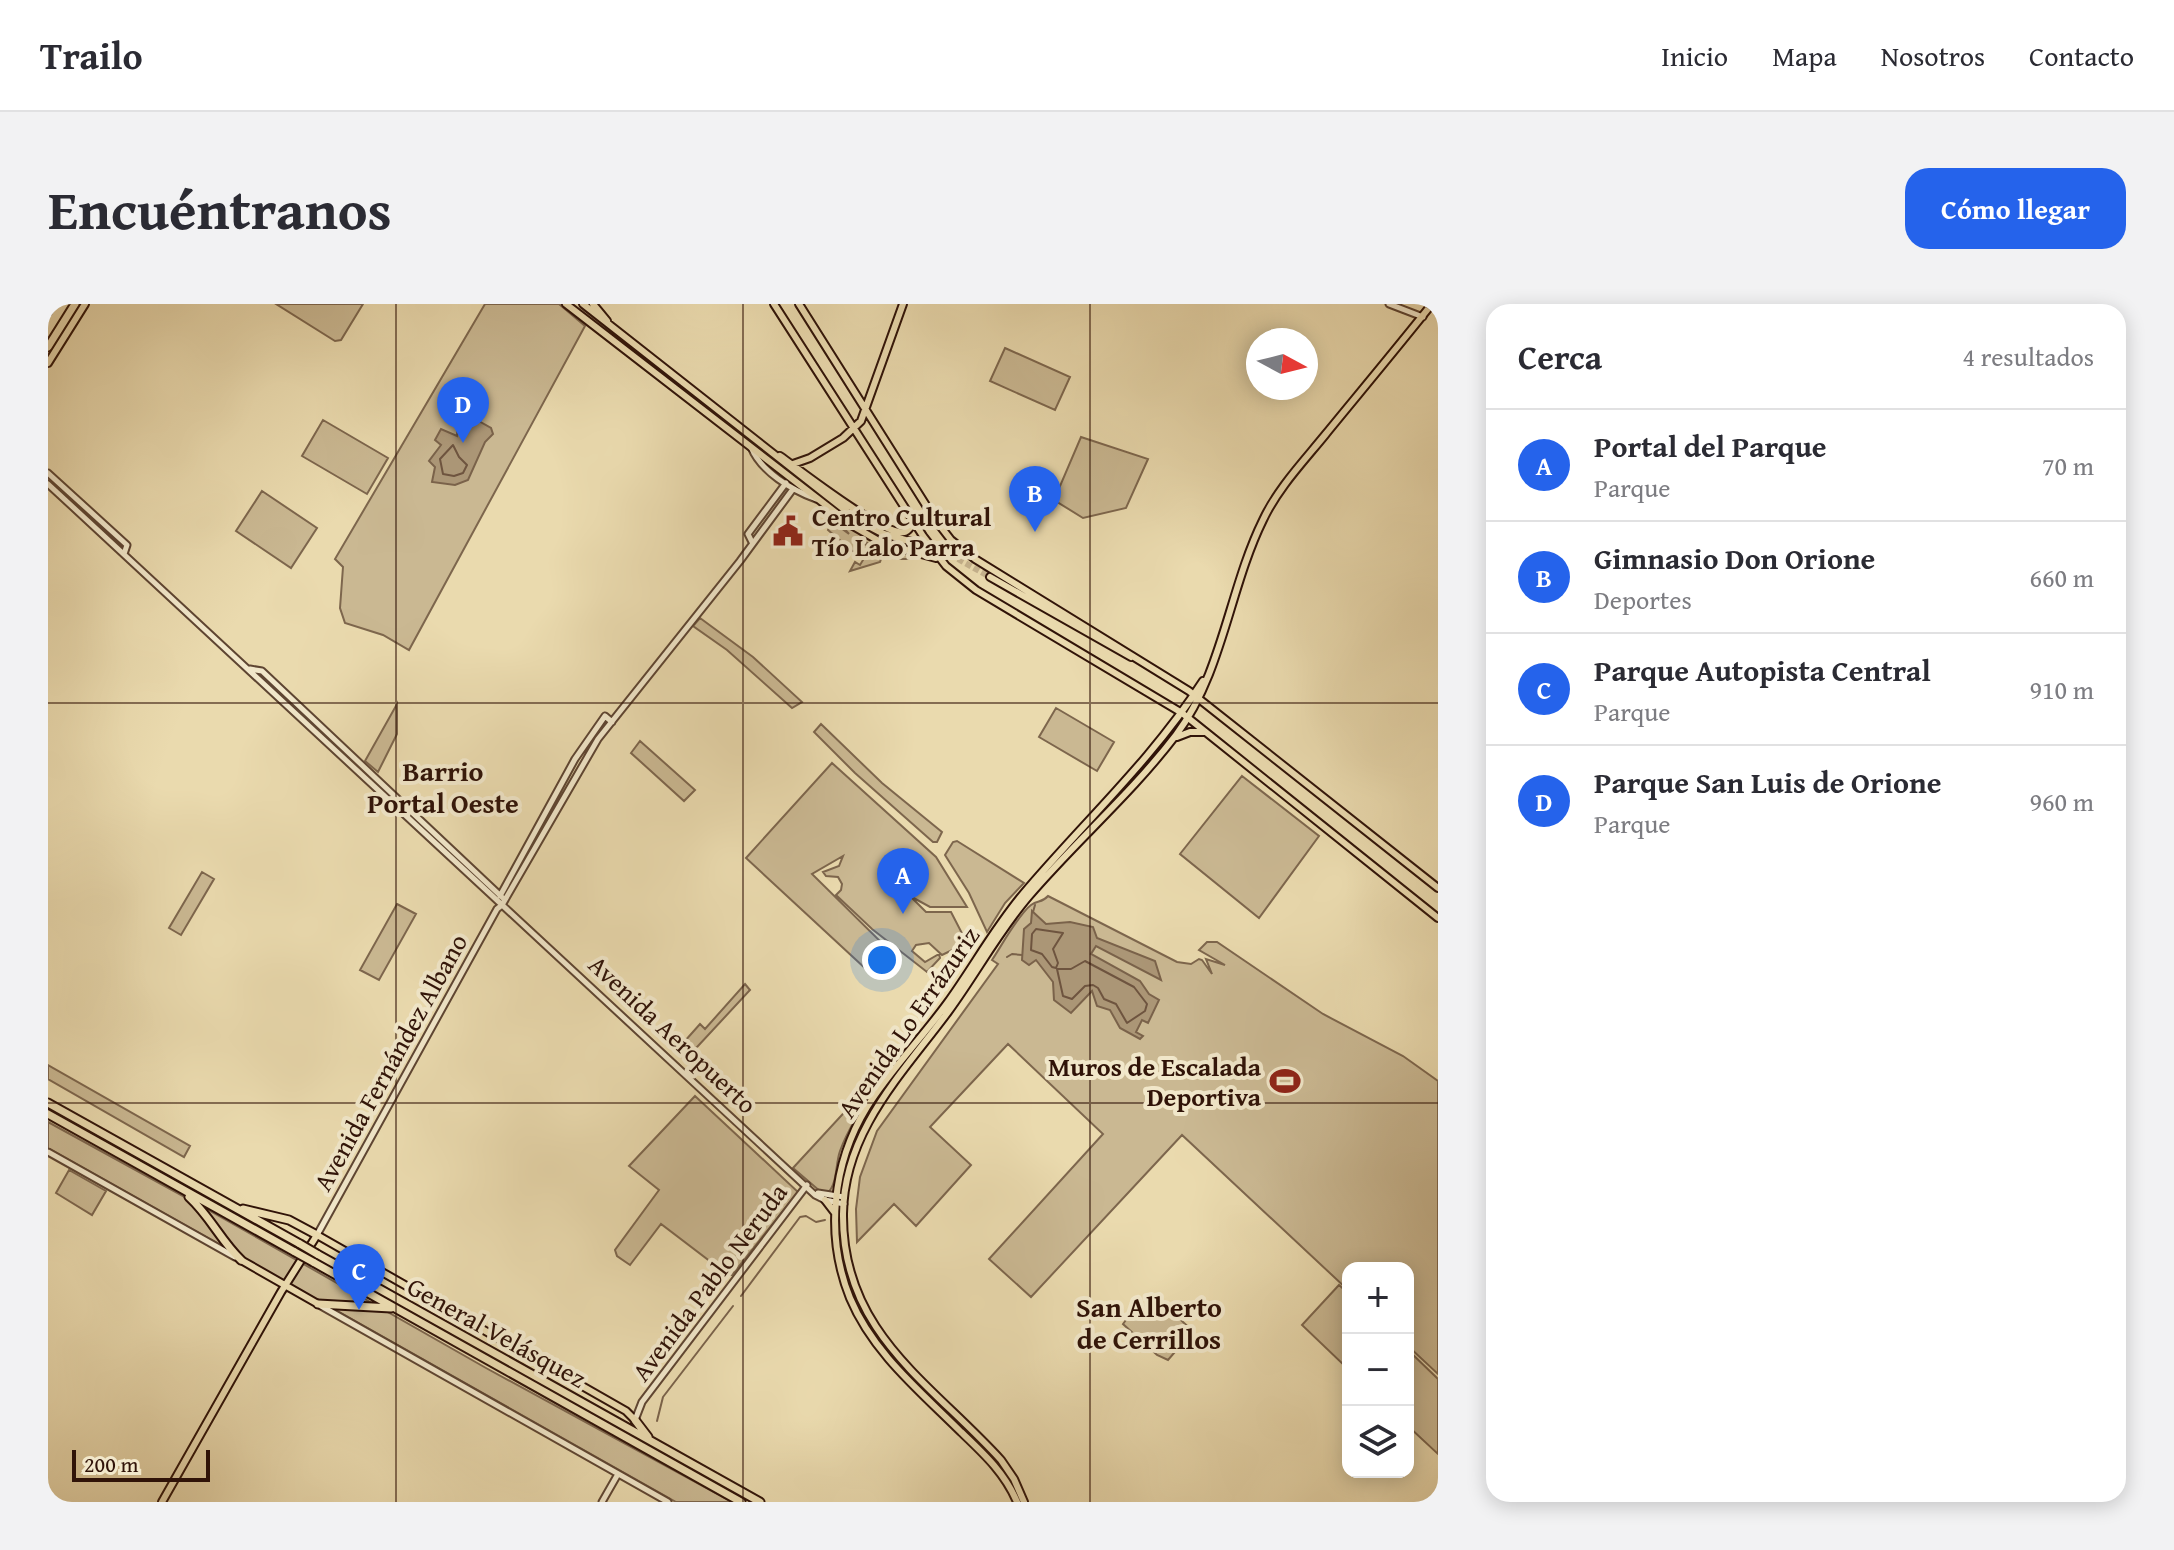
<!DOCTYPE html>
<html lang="es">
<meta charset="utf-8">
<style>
body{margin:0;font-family:"Gentium Book Plus",serif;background:#f2f2f3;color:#2b2b33}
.controls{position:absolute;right:24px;bottom:24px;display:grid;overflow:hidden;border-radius:16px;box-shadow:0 4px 20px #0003}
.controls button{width:72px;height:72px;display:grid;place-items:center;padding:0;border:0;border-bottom:2px solid #e1e1e2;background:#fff;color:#2b2b33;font:40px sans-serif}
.compass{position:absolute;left:1198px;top:24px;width:72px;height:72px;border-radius:50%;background:#fff;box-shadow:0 4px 20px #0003;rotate:97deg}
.scale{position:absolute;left:24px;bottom:20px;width:138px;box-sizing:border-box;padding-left:8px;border:4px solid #301308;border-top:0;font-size:22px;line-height:28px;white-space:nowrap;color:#301308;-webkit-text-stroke:6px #f1e7ca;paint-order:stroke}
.you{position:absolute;left:834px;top:656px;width:28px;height:28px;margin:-20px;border:6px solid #fff;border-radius:50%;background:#1a73e8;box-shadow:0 0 0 12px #1a73e833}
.badge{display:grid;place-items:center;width:52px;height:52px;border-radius:50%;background:#2563eb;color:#fff;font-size:26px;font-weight:700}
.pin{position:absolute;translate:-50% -66px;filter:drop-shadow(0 2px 4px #0008)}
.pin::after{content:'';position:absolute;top:42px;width:28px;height:24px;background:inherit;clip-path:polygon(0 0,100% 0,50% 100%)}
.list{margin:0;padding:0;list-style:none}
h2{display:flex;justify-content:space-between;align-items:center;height:104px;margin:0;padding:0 32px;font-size:34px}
h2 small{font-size:26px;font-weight:400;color:#7c7c81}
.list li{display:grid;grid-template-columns:52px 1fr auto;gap:24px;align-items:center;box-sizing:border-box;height:112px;padding:0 32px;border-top:2px solid #e1e1e2}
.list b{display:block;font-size:30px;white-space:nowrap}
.list p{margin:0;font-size:26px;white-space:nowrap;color:#7c7c81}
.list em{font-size:26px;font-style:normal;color:#7c7c81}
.icon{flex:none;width:44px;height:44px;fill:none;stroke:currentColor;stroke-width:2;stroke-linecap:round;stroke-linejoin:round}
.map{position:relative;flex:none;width:1390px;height:1198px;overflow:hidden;border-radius:24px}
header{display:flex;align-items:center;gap:48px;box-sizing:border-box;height:112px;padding:0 40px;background:#fff;border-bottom:2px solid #e1e1e2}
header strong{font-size:38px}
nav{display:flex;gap:44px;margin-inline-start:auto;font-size:28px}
.intro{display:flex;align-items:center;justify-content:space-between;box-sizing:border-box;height:192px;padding:0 48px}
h1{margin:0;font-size:56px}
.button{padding:20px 36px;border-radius:24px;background:#2563eb;color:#fff;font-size:28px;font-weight:700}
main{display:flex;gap:48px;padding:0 48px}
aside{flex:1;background:#fff;border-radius:24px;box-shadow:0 4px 20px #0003}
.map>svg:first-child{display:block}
.green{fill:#cab892;stroke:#7d664d;stroke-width:2}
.water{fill:#ab9676;stroke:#7a624a;stroke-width:2}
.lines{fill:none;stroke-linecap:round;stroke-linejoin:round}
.shore{stroke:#6e543f;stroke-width:2}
.stream{stroke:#7a624a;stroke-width:2}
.major-tunnel{stroke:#c5b28d;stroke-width:6;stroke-dasharray:6 3;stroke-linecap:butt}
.minor-casing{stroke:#5e4532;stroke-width:9}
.major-casing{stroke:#301308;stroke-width:10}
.highway-casing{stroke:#301308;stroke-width:11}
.minor{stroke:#f1e7ca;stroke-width:5}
.major{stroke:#eadaae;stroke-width:6}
.highway{stroke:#eadaae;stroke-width:7}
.highway-bridge-casing{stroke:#301308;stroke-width:11;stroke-linecap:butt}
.highway-bridge{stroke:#eadaae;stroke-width:7}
.grid{fill:none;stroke:#301308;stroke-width:2;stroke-opacity:0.55}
.labels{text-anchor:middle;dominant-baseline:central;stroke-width:8;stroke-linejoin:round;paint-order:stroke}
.poi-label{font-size:26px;font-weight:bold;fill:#301308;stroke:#f1e7ca;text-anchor:start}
.street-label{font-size:26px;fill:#301308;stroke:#f1e7ca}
.neighbourhood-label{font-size:28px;font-weight:bold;fill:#301308;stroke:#f1e7ca}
</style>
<header>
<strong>Trailo</strong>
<nav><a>Inicio</a><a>Mapa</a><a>Nosotros</a><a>Contacto</a></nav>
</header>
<div class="intro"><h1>Encuéntranos</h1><a class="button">Cómo llegar</a></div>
<main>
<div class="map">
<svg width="1390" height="1198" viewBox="0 0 1390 1198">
<rect width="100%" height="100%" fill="#eadaae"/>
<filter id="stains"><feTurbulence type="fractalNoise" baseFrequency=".0025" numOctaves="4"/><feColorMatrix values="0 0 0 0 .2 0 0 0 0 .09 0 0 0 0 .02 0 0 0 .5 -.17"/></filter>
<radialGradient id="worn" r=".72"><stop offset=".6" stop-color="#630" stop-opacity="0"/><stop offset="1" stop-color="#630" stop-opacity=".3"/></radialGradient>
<path class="green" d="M228,0H315L293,36L287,37Z
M437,0H511L537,22L361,346L335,331L297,319L292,304L295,263L287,255Z
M957,44L1022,73L1007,106L942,77Z
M275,116L340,154L319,190L254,152Z
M1033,133L1100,155L1078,204L1035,214L1006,196Z
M214,187L269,224L243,264L188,227Z
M787,214L820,235L872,253C856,256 838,258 829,242L807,235L814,240L820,241L826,247L824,251L833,255L832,258L802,267L807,258L812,261L815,256L780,226L783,220L786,224H793L801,230Z
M652,314L705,353L754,398L744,404L679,346L645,322Z
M349,400V430L330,468L317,457Z
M1008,404L1066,438L1049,467L991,433Z
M773,420L834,479L894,528L889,538H885L807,469L766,428Z
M592,437L647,486L636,497L583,449Z
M784,459L888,553L919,603H882L862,592L878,608H903L919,639L894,651L881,639L868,641L864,647L877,658L891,650L892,654L879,668L824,625L788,591L793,586L794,580L790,573L778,572L775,568L791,562L795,552L764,570L838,643L819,666L698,554Z
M1194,472L1271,532L1211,614L1132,550Z
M909,537L976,579L957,599L939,628L921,589L897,551L905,538Z
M154,568L166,575L133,631L121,624Z
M1000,592L1129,658L1143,660L1151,655L1154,656L1164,670L1158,655L1177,661L1151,646L1159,638H1169L1275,710L1355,752L1390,777V1070L1360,1042V964H1300V986L1134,831L983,993L941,955L1055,830L960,740L882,823L923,861L868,922L846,900L809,938L808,905L812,873L829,827L950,660L944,656C954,641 970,611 983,601C990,596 994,599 1000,592Z
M349,600L368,610L331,676L312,666Z
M697,680L702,686L637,756L628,747L652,720L657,725Z
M0,761L142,842L136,853L0,775Z
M827,775L830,779C816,801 801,823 792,847C787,861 790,879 779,890L773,888L745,864Z
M647,792L750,888L684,971H680L613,920L582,961L569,952L567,946L611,886L581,862Z
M0,818L166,909L438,1064L684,1198H628L0,844Z
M21,866L58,887L44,911L8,889Z
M1291,981L1300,989V1065L1254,1021Z
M1114,999L1145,1027L1120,1056L1109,1051L1075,1020L1086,1005Z
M1360,1046L1390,1075V1150L1360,1122Z"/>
<path class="water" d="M416,102L429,116L443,124L445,130L437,138L420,176L407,181L384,178L387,163L381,157L393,141L387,136L393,125L409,132L410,115Z
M984,607L998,620L1022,618L1045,623L1049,634L1107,657L1113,676L1048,642L1043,650L1092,677L1101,690L1111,696L1100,719L1094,716L1088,728L1095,732L1092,735L1072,724L1062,706L1049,702L1044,687L1023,709L1006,696L1005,678L988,656L981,661L974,656L976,625L983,619Z"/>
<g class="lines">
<path class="shore" d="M405,141L411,153L419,161L415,169L406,172L395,170L392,155Z
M988,625L1015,629L1005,645L1010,659L1008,664L1004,663L994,650L983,646L984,630Z
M1037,657L1086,683L1099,700L1097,707L1079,719L1068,700L1056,695L1050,684L1045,681L1037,682L1024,695L1015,692L1009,665H1023Z"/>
<path class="stream" d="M985,608L987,601
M959,653L964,650L974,651
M693,992L752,913L758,912L768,918L777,916
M609,1117L615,1093L685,1002"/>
<path class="major-tunnel" d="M868,239L903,251L942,273"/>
<g class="minor-casing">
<path id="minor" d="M1341,0L1375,13
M703,143C713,168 744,186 768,195
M0,169L79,241L76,250
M0,180L767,891L777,896L796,900
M704,238L700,230L738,179
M202,365L214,367L457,596
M452,592L527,455L557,412L564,418
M0,848L187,953
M770,889L796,893
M269,931L449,605L454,601L550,435L692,257L745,185
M273,1002L620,1198
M587,1116L594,1098L759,881
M554,1198L570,1170"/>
</g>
<g class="major-casing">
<path id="major" d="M518,0L805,222L836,240L888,254
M535,0L811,217L836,230L868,239
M545,0L559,17
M726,0L875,232L898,262L928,286L1134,409L1390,614
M751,0L886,214L903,236L927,255L1141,387L1390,584
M0,59L37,0
M732,152C752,166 838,234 857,228C862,226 863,222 865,218
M745,160L762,154L795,134L813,117L855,0
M942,273L1083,353
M1129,433L1142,428H1157
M777,896L787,909
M193,956L270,1000
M114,1198L233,988L269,931L578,1107L587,1116
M969,1198C957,1169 935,1149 913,1128C872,1087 825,1049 802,994C777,932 784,860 819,803C842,766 874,734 900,698C926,662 947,623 976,589C1036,518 1104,456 1155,377
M976,1198L966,1175L953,1156C882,1078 794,1029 795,910C796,827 854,770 900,708C928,670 950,628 981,592C1029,536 1083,490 1128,431C1175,368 1181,285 1215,216C1230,184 1255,158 1277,131C1313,87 1349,44 1384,0"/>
</g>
<g class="highway-casing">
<path id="highway" d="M0,7L4,0
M0,43L27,0
M0,799L252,940
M0,810L247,948
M141,893C162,912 173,937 193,956
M195,905L241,916L269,931
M269,950L712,1198
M265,958L693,1198
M270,1000L343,1004
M587,1116L600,1133"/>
</g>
<use href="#minor" class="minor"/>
<use href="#major" class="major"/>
<use href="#highway" class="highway"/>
<g class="highway-bridge-casing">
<path id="highway-bridge" d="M252,940L269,950
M247,948L265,958"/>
</g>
<use href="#highway-bridge" class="highway-bridge"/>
</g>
<path class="grid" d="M348,0V1198M695,0V1198M1042,0V1198M0,399H1390M0,799H1390"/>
<defs>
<g id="civic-bare" transform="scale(2.4)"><path d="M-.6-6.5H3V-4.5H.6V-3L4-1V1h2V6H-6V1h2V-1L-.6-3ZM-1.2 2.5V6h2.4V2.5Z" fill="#8f2418" stroke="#f1e7ca" stroke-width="2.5" paint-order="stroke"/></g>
<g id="stadium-bare" transform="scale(2.4)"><path d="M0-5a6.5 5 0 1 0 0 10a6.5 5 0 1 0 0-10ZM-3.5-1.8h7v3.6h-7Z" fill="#8f2418" stroke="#f1e7ca" stroke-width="2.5" paint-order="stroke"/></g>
</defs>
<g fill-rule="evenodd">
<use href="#civic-bare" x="740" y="227"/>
<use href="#stadium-bare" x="1237" y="777"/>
</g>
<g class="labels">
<g class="poi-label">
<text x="764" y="212">Centro Cultural<tspan x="764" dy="30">Tío Lalo Parra</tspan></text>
<text x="1213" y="762" text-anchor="end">Muros de Escalada<tspan x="1213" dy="30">Deportiva</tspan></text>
</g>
<g class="street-label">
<text transform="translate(860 718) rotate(-55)">Avenida Lo Errázuriz</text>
<text transform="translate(625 730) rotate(43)">Avenida Aeropuerto</text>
<text transform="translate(342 758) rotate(-61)">Avenida Fernández Albano</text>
<text transform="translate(661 978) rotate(-53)">Avenida Pablo Neruda</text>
<text transform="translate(449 1028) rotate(29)">General Velásquez</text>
</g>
<g class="neighbourhood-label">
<text x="395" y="466">Barrio<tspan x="395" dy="32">Portal Oeste</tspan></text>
<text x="1101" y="1002">San Alberto<tspan x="1101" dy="32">de Cerrillos</tspan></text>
</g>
</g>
<rect width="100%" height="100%" filter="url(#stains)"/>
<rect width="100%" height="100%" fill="url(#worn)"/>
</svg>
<div class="controls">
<button>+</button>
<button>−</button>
<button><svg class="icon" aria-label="layers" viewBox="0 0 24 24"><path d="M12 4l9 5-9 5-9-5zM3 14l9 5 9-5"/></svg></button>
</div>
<svg class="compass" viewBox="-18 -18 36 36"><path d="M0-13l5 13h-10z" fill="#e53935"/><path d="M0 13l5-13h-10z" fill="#7c7c81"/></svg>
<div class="scale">200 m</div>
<div class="you"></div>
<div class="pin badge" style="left:855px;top:610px">A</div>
<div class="pin badge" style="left:987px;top:228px">B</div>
<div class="pin badge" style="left:311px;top:1006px">C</div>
<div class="pin badge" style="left:415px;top:139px">D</div>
</div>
<aside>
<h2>Cerca<small>4 resultados</small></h2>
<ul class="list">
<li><span class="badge">A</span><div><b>Portal del Parque</b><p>Parque</p></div><em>70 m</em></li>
<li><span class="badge">B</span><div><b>Gimnasio Don Orione</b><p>Deportes</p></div><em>660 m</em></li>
<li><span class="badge">C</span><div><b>Parque Autopista Central</b><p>Parque</p></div><em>910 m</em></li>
<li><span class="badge">D</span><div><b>Parque San Luis de Orione</b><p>Parque</p></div><em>960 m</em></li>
</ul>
</aside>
</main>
